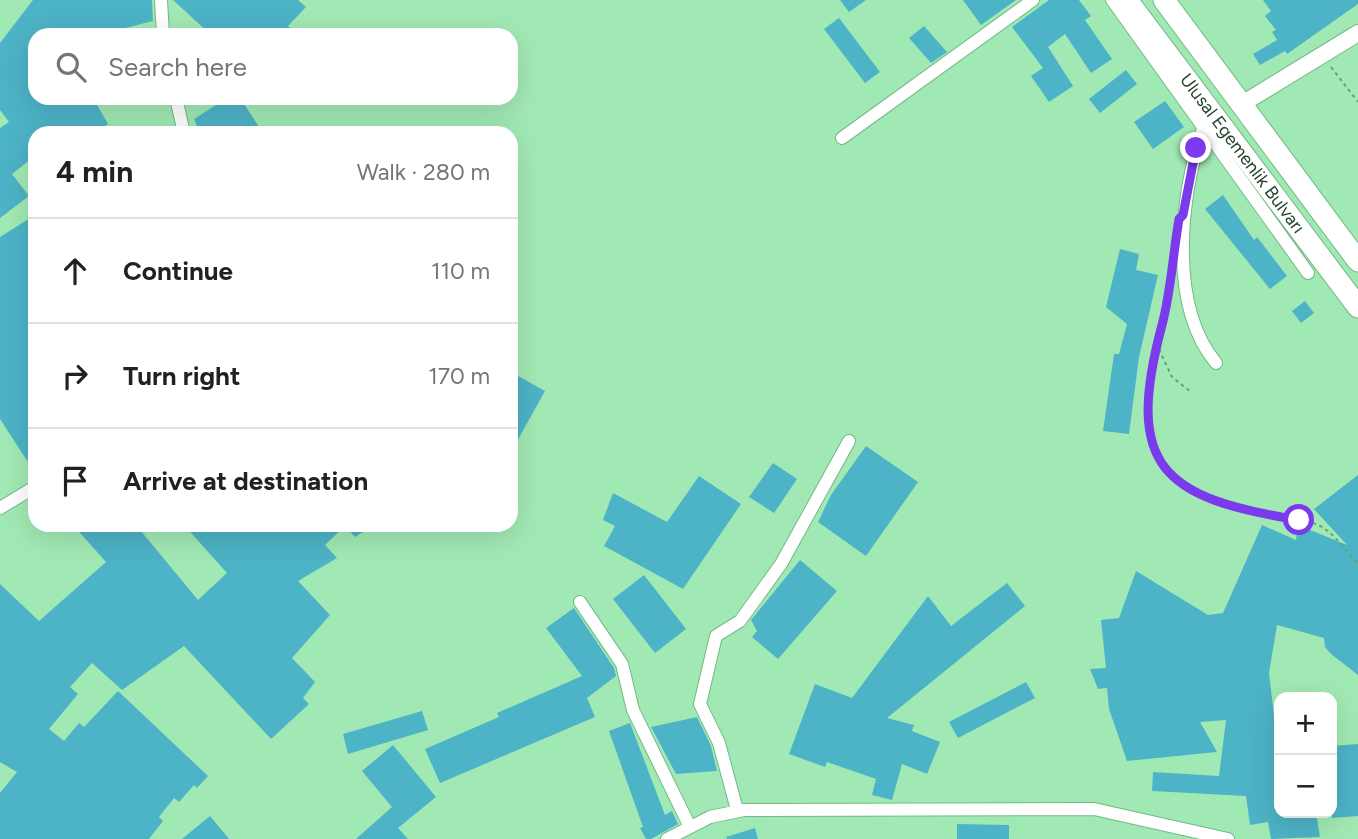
<!DOCTYPE html>
<meta charset="utf-8">
<style>
body{margin:0;font-family:Figtree,sans-serif;background:#f2f2f2;color:#202124}
.controls{position:absolute;right:21px;bottom:21px;display:grid;overflow:hidden;border-radius:14px;box-shadow:0 7px 28px #0002}
.controls button{width:63px;height:63px;display:grid;place-items:center;padding:0;border:0;border-bottom:2px solid #e0e0e0;background:#fff;color:#202124;font:35px sans-serif}
.stop{position:absolute;width:21px;height:21px;margin:-16px;border:5px solid #7c3aed;border-radius:50%;background:#fff}
.stop.end{background:#7c3aed;border-color:#fff;box-shadow:0 2px 7px #0008}
.list{margin:0;padding:0;list-style:none}
h2{display:flex;justify-content:space-between;align-items:center;height:91px;margin:0;padding:0 28px;font-size:30px}
h2 small{font-size:23px;font-weight:400;color:#757577}
.list li{display:grid;grid-template-columns:46px 1fr auto;gap:21px;align-items:center;box-sizing:border-box;height:105px;padding:0 28px;border-top:2px solid #e0e0e0}
.list b{display:block;font-size:26px;white-space:nowrap}
.list em{font-size:23px;font-style:normal;color:#757577}
.icon{flex:none;width:38px;height:38px;fill:none;stroke:currentColor;stroke-width:2;stroke-linecap:round;stroke-linejoin:round}
.map{position:relative;flex:none;width:1358px;height:839px;overflow:hidden}
.search{position:absolute;background:#fff;box-shadow:0 7px 28px #0002;left:28px;top:28px;width:490px;height:77px;display:flex;align-items:center;gap:18px;box-sizing:border-box;padding:0 24px;border-radius:21px;color:#757577;font-size:26px}
.panel{position:absolute;background:#fff;box-shadow:0 7px 28px #0002;left:28px;top:126px;width:490px;height:406px;border-radius:21px}
.map>svg:first-child{display:block}
.building{fill:#4db3c6}
.lines{fill:none;stroke-linecap:round;stroke-linejoin:round}
.minor-casing{stroke:#72b985;stroke-width:14}
.tertiary-casing{stroke:#72b985;stroke-width:18}
.trunk-casing{stroke:#72b985;stroke-width:23}
.path{stroke:#6a9f78;stroke-width:2;stroke-dasharray:3.5 3.5;stroke-linecap:butt}
.minor{stroke:#fff;stroke-width:12}
.tertiary{stroke:#fff;stroke-width:16}
.trunk{stroke:#fff;stroke-width:21}
.route{stroke:#7c3aed;stroke-width:9}
.labels{text-anchor:middle;dominant-baseline:central;stroke-width:6;stroke-linejoin:round;paint-order:stroke}
.street-label{font-size:18px;fill:#25432d;stroke:#aef7c0}
</style>
<div class="map">
<svg width="1358" height="839" viewBox="0 0 1358 839">
<rect width="100%" height="100%" fill="#a1e9b4"/>
<path class="building" d="M33,0H152L153,21L97,35H35V98H93L108,124L96,133H35V156L12,174L29,196L0,218V128L9,122L0,110V43Z
M173,0H298L306,7L288,26L298,35H211Z
M840,0H866L849,12Z
M963,0H1016L981,25Z
M1049,0H1079L1091,16L1085,20L1112,59L1091,73L1065,34L1048,47L1073,86L1049,102L1031,76L1043,68L1012,27Z
M1263,0H1358V4L1287,54L1285,51L1260,65L1253,54L1277,40L1272,32L1276,30L1265,16L1271,11Z
M839,18L880,72L865,83L824,29Z
M924,26L947,52L931,63L909,38Z
M1126,70L1137,84L1100,113L1089,99Z
M227,98H240L263,133H200L194,119Z
M1165,101L1184,127L1153,149L1134,122Z
M1223,195L1254,240L1257,237L1287,276L1270,289L1205,209Z
M35,215V458L28,462L0,419V237Z
M1120,249L1139,254L1136,270L1158,275L1139,357L1129,434L1103,431L1114,354H1119L1127,324L1106,307Z
M1305,301L1314,313L1301,323L1292,311Z
M511,372L545,391L511,452Z
M866,446L918,482L866,556L818,522L831,495Z
M773,463L797,479L774,513L749,497Z
M1358,475V675L1331,654L1325,647L1324,638L1277,625L1269,673L1275,724H1279V813H1316L1320,837L1271,839L1268,822L1250,825L1246,796L1152,791L1153,772L1219,776L1226,720L1200,722L1217,752L1127,761L1109,709L1107,688L1098,689L1090,669L1106,668L1101,620L1119,618L1136,571L1208,615L1223,613L1262,525L1296,540L1298,525L1347,545L1314,509Z
M699,476L741,504L683,589L604,546L615,526L603,520L613,493L667,522Z
M73,525H136L198,600L227,573L184,525H374L355,537L345,526L325,545L337,558L298,581L330,615L292,658L315,682L303,698L309,704L271,739L184,646L122,690L92,663L70,687L78,694L49,729L64,741L79,723L84,727L118,691L208,776L197,788L194,785L179,802L174,798L159,817L163,821L149,839H0V793L17,772L0,762V584L39,621L106,562Z
M800,560L837,591L778,659L752,637L757,631L751,620Z
M644,575L686,629L655,653L613,599Z
M1007,583L1025,606L887,718L914,725L912,731L940,742L927,774L902,764L892,800L872,795L876,779L827,762L825,767L789,754L815,684L852,698L928,596L951,626Z
M574,608L614,668L616,676L587,698L595,717L440,783L425,749L499,717L497,713L582,676L546,628Z
M1026,682L1035,698L958,738L949,722Z
M422,711L428,730L348,754L343,734Z
M697,717L711,746L717,771L676,774L651,727Z
M630,723L665,815L672,811L678,824L651,839H646L640,828L643,827L609,731Z
M1358,744V816L1332,818V746Z
M393,745L436,797L398,828L408,839H356L392,807L362,771Z
M210,816L229,839H182Z
M957,824L1009,825V839H957Z
M755,828L758,839H727L726,837Z"/>
<g class="lines">
<g class="minor-casing">
<path id="minor" d="M161,0L163,35
M1112,0L1308,273
M176,98L184,133
M1203,128C1181,195 1167,304 1216,363
M842,138L1033,0
M0,508L35,487
M580,602L622,664L633,710L690,827
M737,810L719,743L700,704L716,636L740,621L781,564L849,441
M667,839L710,817L744,810L1094,809L1228,839"/>
</g>
<g class="tertiary-casing">
<path id="tertiary" d="M1242,104L1358,33"/>
</g>
<g class="trunk-casing">
<g id="trunk">
<path id="s1" d="M1127,0L1358,307"/>
<path d="M1164,0L1358,261"/>
</g>
</g>
<path class="path" d="M1331,67L1358,102
M1171,271C1153,374 1103,474 1242,511C1267,517 1297,514 1320,526C1334,533 1347,552 1358,563
M1156,343L1172,377L1191,392"/>
<use href="#minor" class="minor"/>
<use href="#tertiary" class="tertiary"/>
<use href="#trunk" class="trunk"/>
</g>
<g class="lines">
<path class="route" d="M1196,148L1183,215L1179,219C1173,254 1171,291 1162,325C1124,467 1162,498 1299,520"/>
</g>
<g class="labels">
<g class="street-label">
<text stroke="none"><textPath href="#s1" startOffset="192">Ulusal Egemenlik Bulvarı</textPath></text>
</g>
</g>
</svg>
<div class="controls">
<button>+</button>
<button>−</button>
</div>
<div class="stop" style="left:1299px;top:520px"></div>
<div class="stop end" style="left:1196px;top:148px"></div>
<div class="search"><svg class="icon" aria-label="search" viewBox="0 0 24 24"><circle cx="10" cy="10" r="6"/><path d="M15 15l6 6"/></svg>Search here</div>
<section class="panel">
<h2>4 min<small>Walk · 280 m</small></h2>
<ul class="list">
<li><svg class="icon" aria-label="ahead" viewBox="0 0 24 24"><path d="M12 20V5M6 11l6-6 6 6"/></svg><div><b>Continue</b></div><em>110 m</em></li>
<li><svg class="icon" aria-label="right" viewBox="0 0 24 24"><path d="M7 20v-9h11M14 6l5 5-5 5"/></svg><div><b>Turn right</b></div><em>170 m</em></li>
<li><svg class="icon" aria-label="arrive" viewBox="0 0 24 24"><path d="M6 21V4h12l-3 4 3 4H6"/></svg><div><b>Arrive at destination</b></div></li>
</ul>
</section>
</div>
